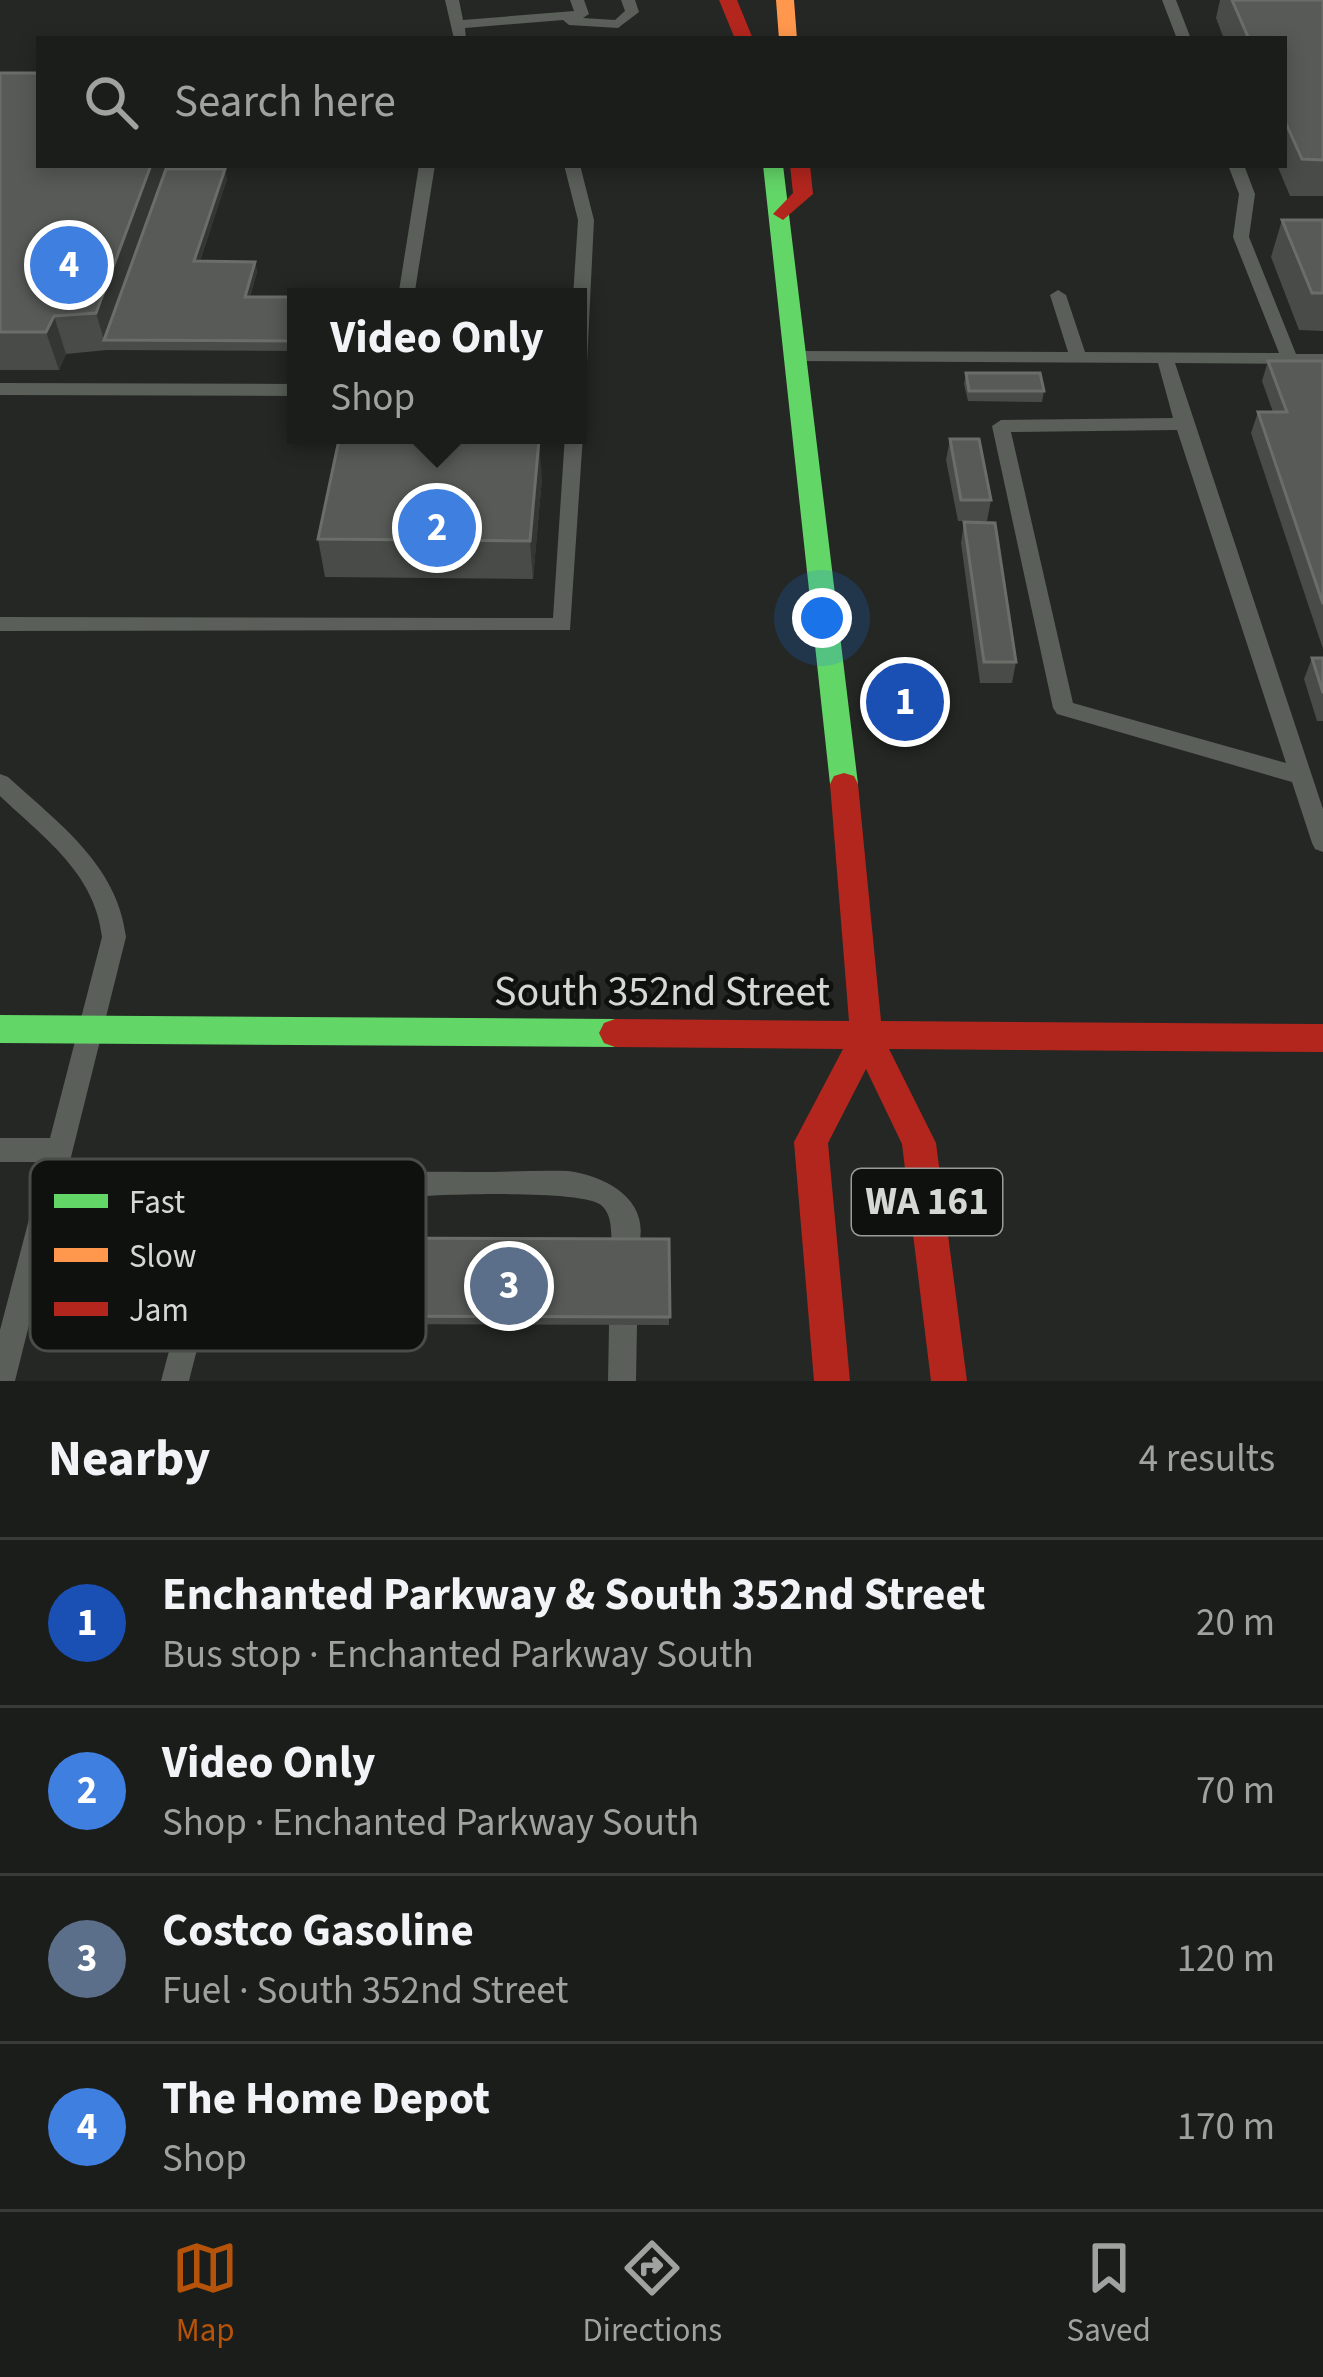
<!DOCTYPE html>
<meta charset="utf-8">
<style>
body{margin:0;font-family:"Source Sans 3",sans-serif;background:#242623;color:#f1f3f6}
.you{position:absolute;left:822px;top:618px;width:42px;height:42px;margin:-30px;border:9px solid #fff;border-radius:50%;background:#1a73e8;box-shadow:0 0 0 18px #1a73e833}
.badge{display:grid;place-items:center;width:78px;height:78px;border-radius:50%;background:#b45309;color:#fff;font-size:39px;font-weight:700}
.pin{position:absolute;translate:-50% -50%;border:6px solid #fff;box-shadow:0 3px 12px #0006}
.popup{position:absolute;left:287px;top:288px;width:300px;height:156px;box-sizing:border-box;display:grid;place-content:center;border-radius:0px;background:#1b1d1a;filter:drop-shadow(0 3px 9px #0005);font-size:39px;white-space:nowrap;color:#a0a2a2}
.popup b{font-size:45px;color:#f1f3f6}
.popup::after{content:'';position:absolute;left:50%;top:100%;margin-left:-24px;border:24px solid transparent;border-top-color:#1b1d1a}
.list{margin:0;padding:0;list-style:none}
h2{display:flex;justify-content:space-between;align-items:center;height:156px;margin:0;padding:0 48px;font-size:51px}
h2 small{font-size:39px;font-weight:400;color:#a0a2a2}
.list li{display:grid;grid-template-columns:78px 1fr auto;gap:36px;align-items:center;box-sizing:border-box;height:168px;padding:0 48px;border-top:3px solid #393b39}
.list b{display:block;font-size:45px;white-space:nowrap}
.list p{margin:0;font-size:39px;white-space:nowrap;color:#a0a2a2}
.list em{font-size:39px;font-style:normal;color:#a0a2a2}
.icon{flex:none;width:66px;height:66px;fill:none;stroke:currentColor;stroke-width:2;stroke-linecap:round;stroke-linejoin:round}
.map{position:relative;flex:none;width:1323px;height:1381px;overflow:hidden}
.search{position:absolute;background:#1b1d1a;box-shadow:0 6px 18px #0003;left:36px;right:36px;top:36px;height:132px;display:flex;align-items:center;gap:30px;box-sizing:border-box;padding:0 42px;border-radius:0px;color:#a0a2a2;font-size:45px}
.sheet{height:828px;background:#1b1d1a}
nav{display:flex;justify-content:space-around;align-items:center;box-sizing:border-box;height:168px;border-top:3px solid #393b39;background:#1b1d1a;font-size:33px;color:#a0a2a2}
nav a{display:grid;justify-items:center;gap:6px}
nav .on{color:#b45309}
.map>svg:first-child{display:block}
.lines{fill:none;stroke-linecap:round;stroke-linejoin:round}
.lane{fill:#5a5f59;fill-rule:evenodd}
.fast{fill:#63d668;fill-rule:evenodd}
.slow{fill:#ff974d;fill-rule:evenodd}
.jam{fill:#b3261e;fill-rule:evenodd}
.wall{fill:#484b47}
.shaded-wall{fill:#333632}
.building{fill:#575a56;stroke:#6a6e69;stroke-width:3}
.labels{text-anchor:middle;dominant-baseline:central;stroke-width:9;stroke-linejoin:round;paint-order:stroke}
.shield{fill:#0e110d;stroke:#999d98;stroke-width:3}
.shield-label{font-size:39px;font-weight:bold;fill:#d4d9d3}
.street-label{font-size:42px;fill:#d4d9d3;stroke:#0e110d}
.key{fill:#0e110d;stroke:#494d48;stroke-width:3}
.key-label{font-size:33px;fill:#d4d9d3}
</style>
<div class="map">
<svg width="1323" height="1381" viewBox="0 0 1323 1381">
<rect width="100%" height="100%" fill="#242723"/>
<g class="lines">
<path class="lane" d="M445,0H459L463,20L574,11L570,0H584L589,14L583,18L615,20L625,11L621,0H635L639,12L618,28L569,25L563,20L465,28L466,39H454Z
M1162,0H1176L1191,39H1177Z
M419,165H435L414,297H398Z
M564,165H580L594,220L587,363L578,368V297H573L578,220Z
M1228,165H1244L1255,194L1249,237L1296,354H1323V364L1175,363L1323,809V852L1315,849L1312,843L1292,782L1064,716L1057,714L1053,708L992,426L1001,420L1173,418L1158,363L797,361L788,356L797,351L1068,352L1050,295L1058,290L1066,295L1085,352L1279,353L1233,237L1239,194ZM1177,430L1286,763L1073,703L1011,432Z
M0,383L296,384V396L0,395Z
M578,430L583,435L570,630L0,631V617L553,618L565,435H578Z
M0,774L8,777C58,823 117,864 126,937L15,1381H0V1330L44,1162H0V1138H50L102,937C95,873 44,838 0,796Z
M568,1171C612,1177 657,1205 635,1256L625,1260L615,1256C608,1240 616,1218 601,1205C577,1185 353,1197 317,1206C294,1213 270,1224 253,1240C213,1278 202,1331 189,1381H161C176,1325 190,1267 232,1224C289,1166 401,1172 476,1172C507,1172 538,1170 568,1171Z
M623,1311L633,1315L637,1325L636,1381H608L609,1325L613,1315Z"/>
<path class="fast" d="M763,165H783L858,784L854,792H834L830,784Z
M0,1015L615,1019L626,1023L631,1033L626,1043L615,1047L0,1043Z"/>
<path class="slow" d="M776,0H794L797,39H779Z"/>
<path class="jam" d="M719,0H737L753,39H735Z
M790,165H810L813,194L783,220L773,214L793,193Z
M844,773L854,776L858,784L881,1021L1323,1024V1052L889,1049L936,1143L967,1381H931L902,1144L866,1069L828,1143L850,1381H814L794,1142L843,1049L615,1047L604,1043L599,1033L604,1023L615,1019L849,1021L830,784L834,776Z"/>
</g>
<path class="wall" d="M1220,0H1323V196H1290L1277,165H1284V39H1224L1216,18Z
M0,73L39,165H222L221,169L227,179L200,261L255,262L257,272L250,297H296V351L107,350L66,354L59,370H0Z
M1282,220H1323V331L1299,330L1271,257Z
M1268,361H1323V649L1251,433L1258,412H1273L1262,381Z
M966,373L1044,391L1042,402L968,401L964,384Z
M340,435H423L424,439L542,478L533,579L325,577L318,539Z
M950,439L991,500L987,521H958L946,460Z
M964,522L1016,662L1012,683H980L961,543Z
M1312,658H1323V721H1317L1304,679Z
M669,1239V1325L345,1324L342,1316Z"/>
<path class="shaded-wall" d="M151,165H165L169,179L104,340L107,350L96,313Z
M225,169L227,179L196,272L194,261Z
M255,262L257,272L247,307L245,297Z
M54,316L66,354L59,370L46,332Z
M539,440L542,478L533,579L530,541Z"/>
<path class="building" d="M1232,0H1323V160L1302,159L1284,119V39H1249Z
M0,73H39V165H151L96,313L54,316L46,332H0Z
M166,169H225L194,261L255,262L245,297H296V341L104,340Z
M1282,220H1323V293H1312Z
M1268,361H1323V604L1258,412H1287Z
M966,373H1040L1044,391H969Z
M340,435H417L416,439L539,440L530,541L318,539Z
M950,439H979L991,500H961Z
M964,522L995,523L1016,662H984Z
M1312,658H1323V693Z
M352,1238L669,1239L670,1317L342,1316Z"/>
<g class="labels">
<rect class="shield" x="852" y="1169" width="150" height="66" rx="9"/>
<g class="shield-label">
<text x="927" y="1202">WA 161</text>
</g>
<g class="street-label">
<text x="662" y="992">South 352nd Street</text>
</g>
</g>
<rect x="30" y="1159" width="396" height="192" rx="18" class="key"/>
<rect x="54" y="1194" width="54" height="14" fill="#63d668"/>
<rect x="54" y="1248" width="54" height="14" fill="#ff974d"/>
<rect x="54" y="1302" width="54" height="14" fill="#b3261e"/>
<g class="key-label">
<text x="129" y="1213">Fast</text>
<text x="129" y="1267">Slow</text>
<text x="129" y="1321">Jam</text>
</g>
</svg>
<div class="you"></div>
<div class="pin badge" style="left:905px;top:702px;background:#1a4fb4">1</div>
<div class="pin badge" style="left:437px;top:528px;background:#3f7fe0">2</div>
<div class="popup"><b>Video Only</b>Shop</div>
<div class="pin badge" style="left:509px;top:1286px;background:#5c6f8a">3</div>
<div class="pin badge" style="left:69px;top:265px;background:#3f7fe0">4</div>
<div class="search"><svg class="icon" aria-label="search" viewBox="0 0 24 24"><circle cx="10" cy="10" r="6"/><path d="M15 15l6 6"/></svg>Search here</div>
</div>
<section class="sheet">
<h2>Nearby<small>4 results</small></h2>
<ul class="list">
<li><span class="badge" style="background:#1a4fb4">1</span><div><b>Enchanted Parkway &amp; South 352nd Street</b><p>Bus stop · Enchanted Parkway South</p></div><em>20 m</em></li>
<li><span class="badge" style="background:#3f7fe0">2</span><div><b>Video Only</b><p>Shop · Enchanted Parkway South</p></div><em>70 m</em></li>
<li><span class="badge" style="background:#5c6f8a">3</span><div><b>Costco Gasoline</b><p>Fuel · South 352nd Street</p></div><em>120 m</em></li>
<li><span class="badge" style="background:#3f7fe0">4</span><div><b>The Home Depot</b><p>Shop</p></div><em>170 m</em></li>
</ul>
</section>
<nav>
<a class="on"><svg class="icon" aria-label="map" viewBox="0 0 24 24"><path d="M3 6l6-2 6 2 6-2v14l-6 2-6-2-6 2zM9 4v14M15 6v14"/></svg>Map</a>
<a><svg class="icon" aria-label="directions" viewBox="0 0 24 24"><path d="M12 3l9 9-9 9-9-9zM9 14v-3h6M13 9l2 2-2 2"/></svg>Directions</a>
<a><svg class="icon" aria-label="saved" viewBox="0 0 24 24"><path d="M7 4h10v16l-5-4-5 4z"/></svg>Saved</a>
</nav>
